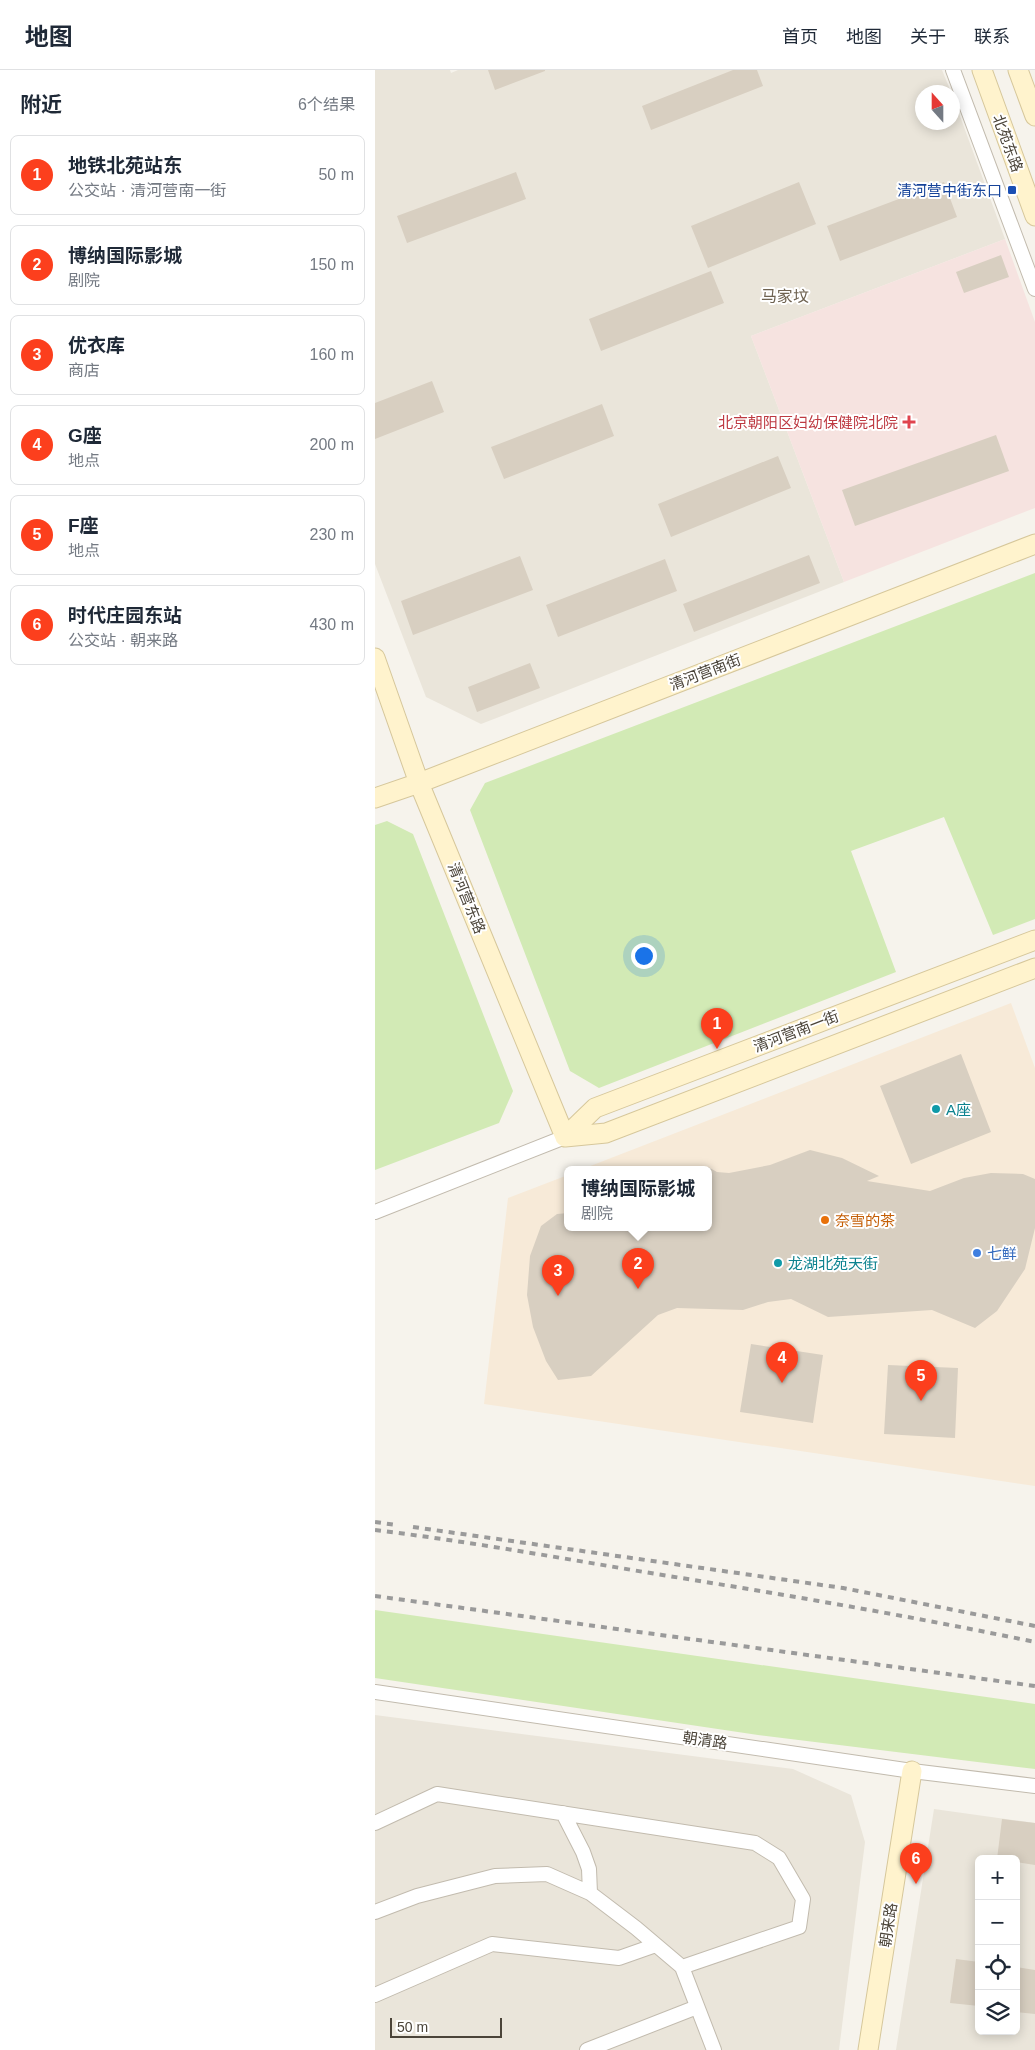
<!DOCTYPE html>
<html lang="zh">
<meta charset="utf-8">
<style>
body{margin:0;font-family:Helvetica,"Noto Sans SC",sans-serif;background:#f2f2f3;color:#1f2937}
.controls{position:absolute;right:15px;bottom:15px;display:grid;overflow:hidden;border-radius:8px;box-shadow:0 2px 12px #0003}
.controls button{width:45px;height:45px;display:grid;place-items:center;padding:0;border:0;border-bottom:1px solid #e0e1e3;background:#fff;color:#1f2937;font:25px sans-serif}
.compass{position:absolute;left:540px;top:15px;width:45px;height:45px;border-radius:50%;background:#fff;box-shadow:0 2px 12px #0003;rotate:339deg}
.scale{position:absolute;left:15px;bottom:12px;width:112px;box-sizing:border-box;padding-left:5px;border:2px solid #4b4439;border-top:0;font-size:14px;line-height:18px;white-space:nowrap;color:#4b4439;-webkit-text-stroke:4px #fff;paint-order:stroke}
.you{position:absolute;left:268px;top:885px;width:18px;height:18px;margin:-12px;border:4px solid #fff;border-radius:50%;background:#1a73e8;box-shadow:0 0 0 8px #1a73e833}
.badge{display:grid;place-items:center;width:32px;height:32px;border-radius:50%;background:#fc3f1d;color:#fff;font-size:16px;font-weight:700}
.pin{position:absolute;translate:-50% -41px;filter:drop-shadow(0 1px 2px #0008)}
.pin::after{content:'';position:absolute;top:26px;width:18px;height:15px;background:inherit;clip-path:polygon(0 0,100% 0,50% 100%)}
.popup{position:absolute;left:189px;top:1096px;width:148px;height:65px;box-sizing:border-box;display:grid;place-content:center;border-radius:8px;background:#fff;filter:drop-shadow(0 1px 4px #0005);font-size:16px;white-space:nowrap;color:#747a83}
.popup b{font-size:19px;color:#1f2937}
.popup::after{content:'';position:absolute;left:50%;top:100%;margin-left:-10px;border:10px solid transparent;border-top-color:#fff}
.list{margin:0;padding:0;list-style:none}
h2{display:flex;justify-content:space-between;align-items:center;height:65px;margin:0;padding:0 20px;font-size:21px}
h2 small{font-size:16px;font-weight:400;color:#747a83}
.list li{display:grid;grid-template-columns:32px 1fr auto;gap:15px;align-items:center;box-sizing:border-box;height:80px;margin:0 10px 10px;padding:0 10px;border:1px solid #e0e1e3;border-radius:8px}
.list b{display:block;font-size:19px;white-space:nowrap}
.list p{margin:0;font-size:16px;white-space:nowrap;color:#747a83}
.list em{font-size:16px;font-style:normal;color:#747a83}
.icon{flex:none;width:28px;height:28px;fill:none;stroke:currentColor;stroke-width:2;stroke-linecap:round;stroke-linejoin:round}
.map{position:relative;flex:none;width:660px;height:1980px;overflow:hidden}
header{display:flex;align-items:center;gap:30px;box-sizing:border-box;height:70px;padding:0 25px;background:#fff;border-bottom:1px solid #e0e1e3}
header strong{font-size:24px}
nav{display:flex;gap:28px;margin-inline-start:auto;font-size:18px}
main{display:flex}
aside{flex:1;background:#fff}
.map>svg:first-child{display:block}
.residential{fill:#eae5da;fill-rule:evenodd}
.commercial{fill:#f7ead8}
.medical{fill:#f6e3e0}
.green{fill:#d2eab5}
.building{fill:#d8cfc1}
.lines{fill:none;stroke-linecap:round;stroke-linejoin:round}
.street-casing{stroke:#c2bbae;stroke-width:16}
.secondary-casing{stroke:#d6c79b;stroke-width:21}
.street{stroke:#fff;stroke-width:14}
.secondary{stroke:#fff3cd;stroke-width:19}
.rail{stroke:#9a9a9a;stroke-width:4;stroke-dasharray:6 6;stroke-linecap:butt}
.transit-dot{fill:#1a4fb4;stroke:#fff;stroke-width:2}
.health-dot{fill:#e0444e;stroke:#fff;stroke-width:2}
.culture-dot{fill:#0f9aa8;stroke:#fff;stroke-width:2}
.food-dot{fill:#e8710a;stroke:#fff;stroke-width:2}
.shop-dot{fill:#3f7fe0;stroke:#fff;stroke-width:2}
.labels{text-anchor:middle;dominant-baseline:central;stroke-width:4;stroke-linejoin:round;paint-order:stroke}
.street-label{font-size:15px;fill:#4b4439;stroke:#fff}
.transit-label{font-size:15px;fill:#164399;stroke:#fff;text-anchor:end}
.health-label{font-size:15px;fill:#be3a42;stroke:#fff;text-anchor:end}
.culture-label{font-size:15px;fill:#0d838f;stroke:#fff;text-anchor:start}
.food-label{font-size:15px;fill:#c56008;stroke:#fff;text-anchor:start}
.shop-label{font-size:15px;fill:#366cbe;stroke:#fff;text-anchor:start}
.neighbourhood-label{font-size:16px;fill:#6e6250;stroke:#fff}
</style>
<header>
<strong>地图</strong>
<nav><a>首页</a><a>地图</a><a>关于</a><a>联系</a></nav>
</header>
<main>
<aside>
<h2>附近<small>6个结果</small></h2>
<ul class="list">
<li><span class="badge">1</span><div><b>地铁北苑站东</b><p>公交站 · 清河营南一街</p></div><em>50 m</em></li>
<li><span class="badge">2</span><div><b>博纳国际影城</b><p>剧院</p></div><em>150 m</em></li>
<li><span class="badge">3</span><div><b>优衣库</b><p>商店</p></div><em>160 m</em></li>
<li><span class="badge">4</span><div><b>G座</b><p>地点</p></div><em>200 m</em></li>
<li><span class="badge">5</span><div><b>F座</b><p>地点</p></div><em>230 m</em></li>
<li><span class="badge">6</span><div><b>时代庄园东站</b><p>公交站 · 朝来路</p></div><em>430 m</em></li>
</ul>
</aside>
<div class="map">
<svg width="660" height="1980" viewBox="0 0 660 1980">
<rect width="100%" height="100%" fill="#f6f3ec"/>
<path class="residential" d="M0,0H75L76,3L83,0H567L576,22H548V52H578V27L630,169L376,266L469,512L106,654L51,627L0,494Z
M0,1645L418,1699L476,1725L490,1772L464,1980H0Z
M559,1739L660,1753V1980H521ZM604,1789H641V1961H604Z"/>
<path class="commercial" d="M636,933L660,998V1416L109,1334L133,1128L193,1105V1158H333V1100H205Z"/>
<path class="medical" d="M630,169L660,252V438L469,512L376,266Z"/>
<path class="green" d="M660,503V849L618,865L569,747L476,781L521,902L224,1018L195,1001L95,740L110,713Z
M12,751L38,764L138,1021L124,1053L0,1100V755Z
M0,1540L660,1634V1699L383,1665L0,1608Z"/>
<path class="building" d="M113,0H170V1L120,20Z
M358,0H382L388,16L276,60L267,36Z
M141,102L151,129L32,173L22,146Z
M424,112L441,154L333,198L316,156Z
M569,112L582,147L465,191L452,156Z
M626,185L634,207L589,223L581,202Z
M336,201L349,233L226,281L214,249Z
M57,311L69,342L0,369V333Z
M227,334L239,366L129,409L116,377Z
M621,365L634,401L480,456L467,420Z
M403,386L416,418L296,467L283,434Z
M434,485L445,513L319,562L308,534Z
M145,486L158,520L38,565L26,531Z
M290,489L302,521L183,567L171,535Z
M155,593L165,618L102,642L93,617Z
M586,984L616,1062L536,1094L505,1016Z
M435,1080L467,1088L504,1106L492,1111L555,1121L589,1108L616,1103L648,1104L660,1109V1158L650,1199L622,1241L600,1258L557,1240L453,1247L416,1229L393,1232L368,1240L302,1238L283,1245L216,1306L183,1310L171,1291L158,1257L152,1225L155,1186L166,1156L182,1144L193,1143V1158H333V1097L342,1102L354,1103L395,1095Z
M376,1274L448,1285L438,1353L365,1342Z
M513,1295L583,1298L580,1368L509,1364Z
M627,1749L660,1753V1795L641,1792V1789H622Z
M581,1889L604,1892V1936L575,1933Z
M641,1897L660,1900V1944L641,1942Z"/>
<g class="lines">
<g class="street-casing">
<path id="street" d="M578,0L660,219
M0,1142L190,1067
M0,1622L537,1701L660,1716
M188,1743L208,1782L214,1799L215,1823
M0,1753L62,1724L380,1773L404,1788L428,1829L424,1857L307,1897
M0,1842L42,1826L120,1806L172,1804L215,1823L261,1858L307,1897L339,1980
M0,1925L117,1874L244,1888L281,1875
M212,1980L322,1937"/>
</g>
<g class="secondary-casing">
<path id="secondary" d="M607,0L660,146
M643,0L660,46
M0,588L44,713L190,1067
M0,728L44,713L660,474
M190,1067L220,1038L660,870
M190,1067L231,1063L660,898
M493,1980L537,1701"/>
</g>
<use href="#street" class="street"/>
<use href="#secondary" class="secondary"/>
<path class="rail" d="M0,1452L21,1455
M38,1457L468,1518L660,1556
M0,1460C90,1471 180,1487 269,1502C400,1523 530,1545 660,1572
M0,1526L660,1616"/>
</g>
<rect class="transit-dot" x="632" y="115" width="10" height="10" rx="2.5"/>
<path class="health-dot" d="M531.5 344.5h5v5h5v5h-5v5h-5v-5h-5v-5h5z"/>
<g class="culture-dot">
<circle cx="561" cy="1039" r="5"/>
<circle cx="403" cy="1193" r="5"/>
</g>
<circle class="food-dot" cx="450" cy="1150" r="5"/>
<circle class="shop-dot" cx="602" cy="1183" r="5"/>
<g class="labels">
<g class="street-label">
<text transform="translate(633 73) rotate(70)">北苑东路</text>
<text transform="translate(330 602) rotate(-21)">清河营南街</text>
<text transform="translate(92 828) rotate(68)">清河营东路</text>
<text transform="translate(421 961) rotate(-21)">清河营南一街</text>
<text transform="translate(330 1670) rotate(8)">朝清路</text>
<text transform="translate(513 1855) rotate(-81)">朝来路</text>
</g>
<g class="transit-label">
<text x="627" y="120">清河营中街东口</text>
</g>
<g class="health-label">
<text x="523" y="352">北京朝阳区妇幼保健院北院</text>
</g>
<g class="culture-label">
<text x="571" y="1039">A座</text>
<text x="413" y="1193">龙湖北苑天街</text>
</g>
<g class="food-label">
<text x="460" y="1150">奈雪的茶</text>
</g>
<g class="shop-label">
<text x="612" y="1183">七鲜</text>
</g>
<g class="neighbourhood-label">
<text x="410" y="226">马家坟</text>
</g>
</g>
</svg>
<div class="controls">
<button>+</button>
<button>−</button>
<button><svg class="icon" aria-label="locate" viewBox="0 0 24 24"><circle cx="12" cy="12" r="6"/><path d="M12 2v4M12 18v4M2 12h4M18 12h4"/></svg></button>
<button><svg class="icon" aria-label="layers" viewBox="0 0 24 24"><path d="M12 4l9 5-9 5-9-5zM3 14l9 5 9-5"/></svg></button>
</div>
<svg class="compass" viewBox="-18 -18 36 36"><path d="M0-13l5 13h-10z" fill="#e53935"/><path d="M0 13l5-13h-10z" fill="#747a83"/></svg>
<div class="scale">50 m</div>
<div class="you"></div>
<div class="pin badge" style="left:342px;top:979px">1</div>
<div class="pin badge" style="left:263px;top:1219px">2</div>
<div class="popup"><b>博纳国际影城</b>剧院</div>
<div class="pin badge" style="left:183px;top:1226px">3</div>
<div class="pin badge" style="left:407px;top:1313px">4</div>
<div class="pin badge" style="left:546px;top:1331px">5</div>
<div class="pin badge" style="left:541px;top:1814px">6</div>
</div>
</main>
